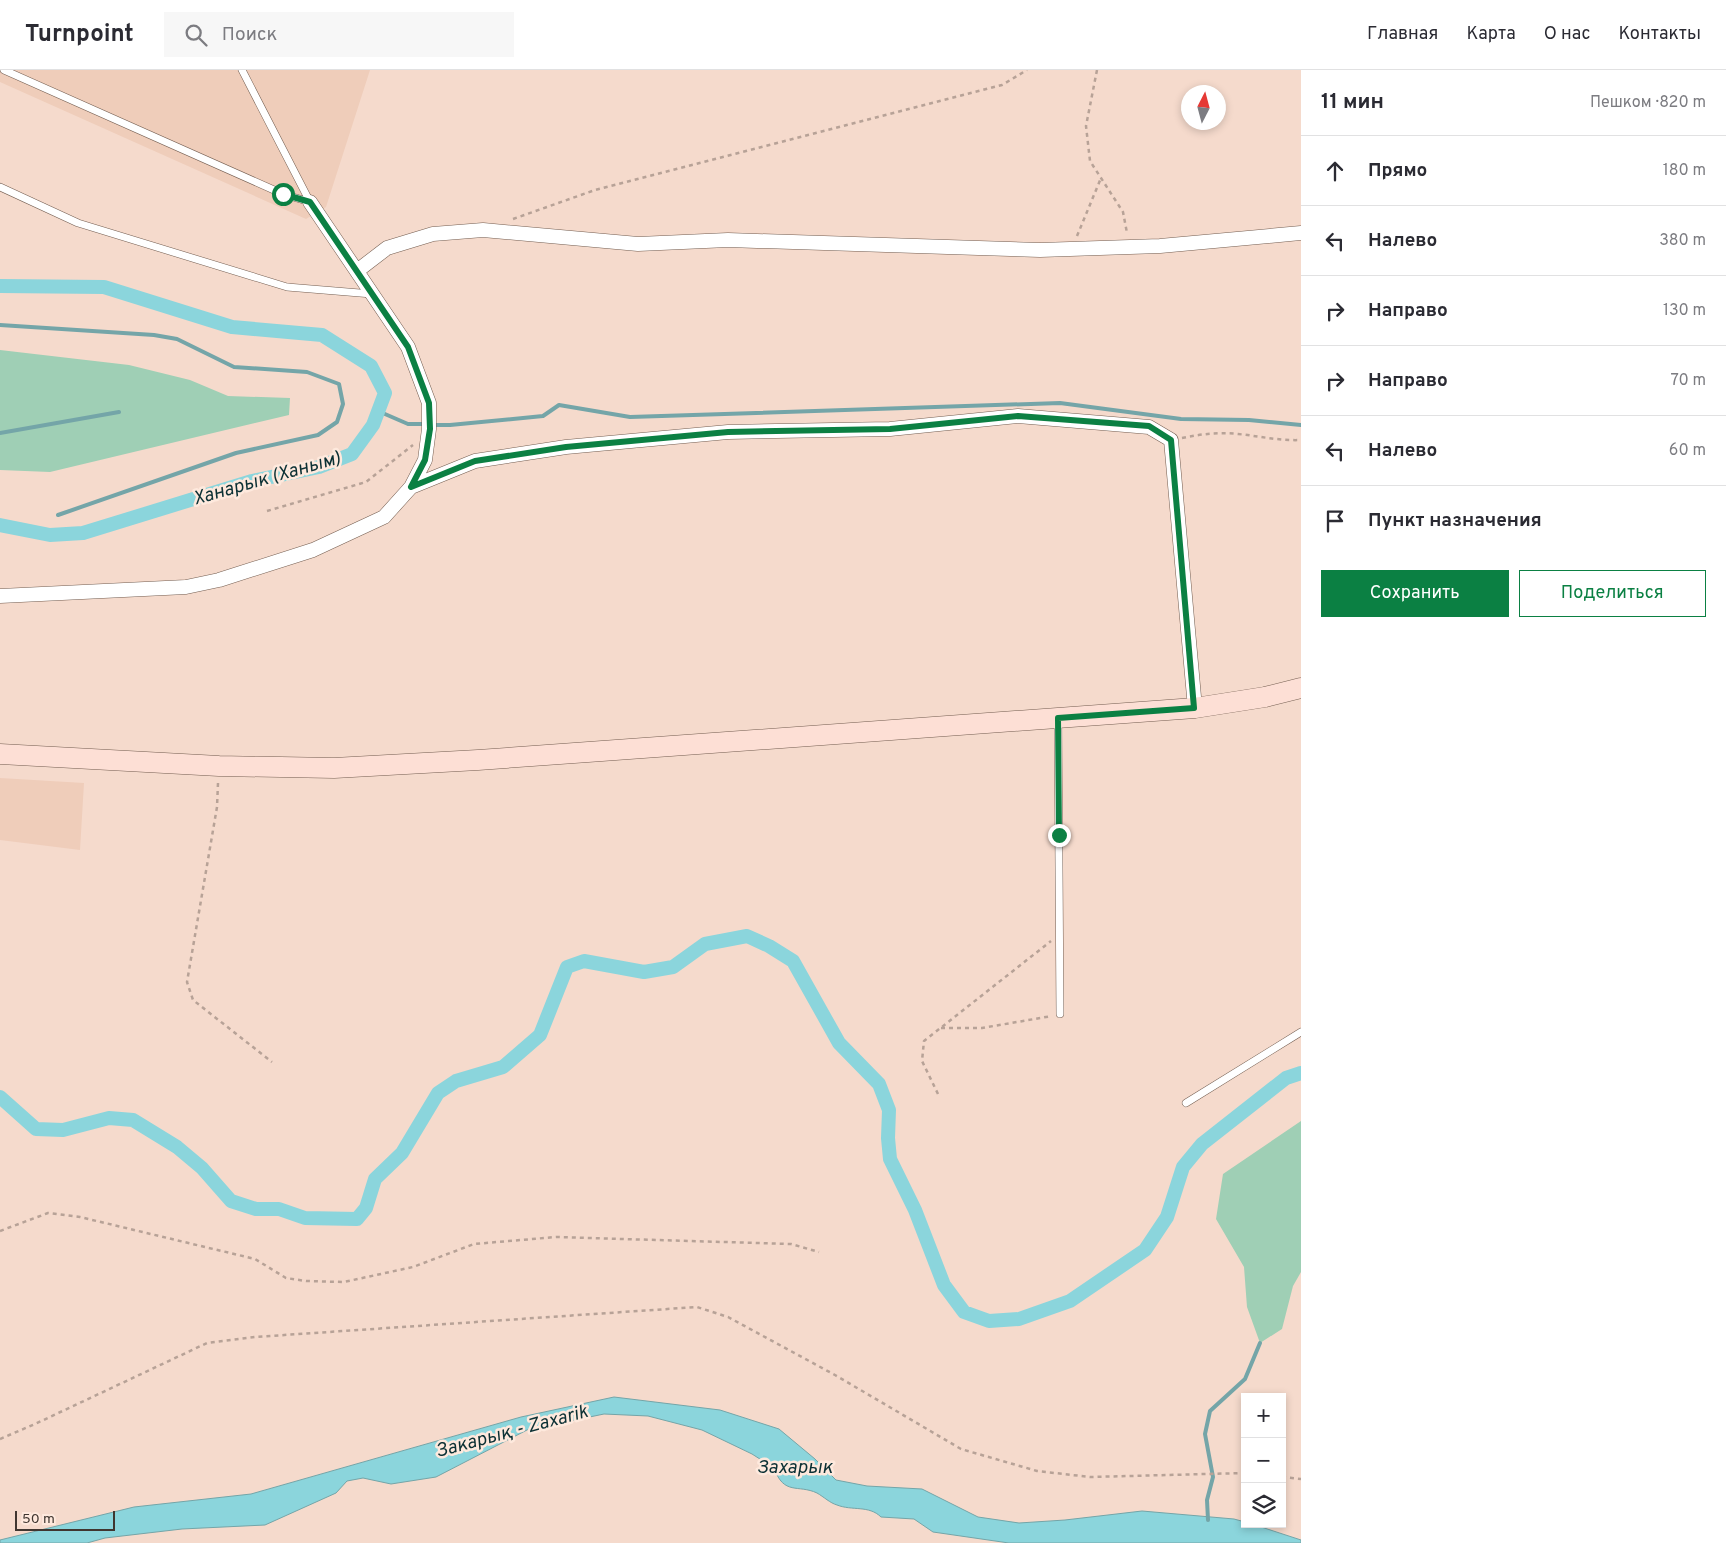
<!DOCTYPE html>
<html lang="ru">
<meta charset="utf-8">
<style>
body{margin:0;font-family:Overpass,sans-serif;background:#f7f7f7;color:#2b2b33}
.controls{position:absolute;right:15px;bottom:15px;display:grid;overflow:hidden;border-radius:0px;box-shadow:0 2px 8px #0003}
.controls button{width:45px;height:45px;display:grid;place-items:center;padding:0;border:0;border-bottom:1px solid #e1e1e2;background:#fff;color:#2b2b33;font:25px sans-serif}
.compass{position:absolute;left:1181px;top:15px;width:45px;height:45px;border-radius:50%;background:#fff;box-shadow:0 2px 8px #0003;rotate:6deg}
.scale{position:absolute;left:15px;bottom:12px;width:100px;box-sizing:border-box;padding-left:5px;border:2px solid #403630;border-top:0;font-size:14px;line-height:18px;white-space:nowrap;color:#403630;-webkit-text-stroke:4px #fee9dd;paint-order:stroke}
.stop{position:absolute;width:15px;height:15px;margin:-11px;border:4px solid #0b8043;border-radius:50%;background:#fff}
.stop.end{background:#0b8043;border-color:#fff;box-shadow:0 1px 5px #0008}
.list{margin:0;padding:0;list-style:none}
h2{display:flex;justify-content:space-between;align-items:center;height:65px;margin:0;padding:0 20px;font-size:21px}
h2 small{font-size:16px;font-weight:400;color:#7c7c81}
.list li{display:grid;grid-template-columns:32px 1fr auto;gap:15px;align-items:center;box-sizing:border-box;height:70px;padding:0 20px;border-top:1px solid #e1e1e2}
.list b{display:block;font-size:19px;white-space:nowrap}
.list em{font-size:16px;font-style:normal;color:#7c7c81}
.actions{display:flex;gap:10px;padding:15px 20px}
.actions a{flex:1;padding:11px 0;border:1px solid #0b8043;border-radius:0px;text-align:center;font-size:18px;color:#0b8043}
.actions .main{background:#0b8043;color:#fff}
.icon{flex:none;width:28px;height:28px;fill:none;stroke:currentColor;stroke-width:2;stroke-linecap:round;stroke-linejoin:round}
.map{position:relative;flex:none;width:1301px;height:1473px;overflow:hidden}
header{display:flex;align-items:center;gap:30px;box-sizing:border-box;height:70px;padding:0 25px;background:#fff;border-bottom:1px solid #e1e1e2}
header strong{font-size:24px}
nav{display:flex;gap:28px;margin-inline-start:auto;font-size:18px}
.search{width:350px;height:45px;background:#f7f7f7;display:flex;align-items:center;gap:12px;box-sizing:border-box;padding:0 18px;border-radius:0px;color:#7c7c81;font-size:19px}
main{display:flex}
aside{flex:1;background:#fff}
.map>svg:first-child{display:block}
.built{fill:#efcdba}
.green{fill:#9fcfb5}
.water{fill:#8bd5dc;stroke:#74a5a8}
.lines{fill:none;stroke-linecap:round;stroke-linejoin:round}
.stream{stroke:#74a5a8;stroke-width:4}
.canal{stroke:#8bd5dc;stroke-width:14}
.lane-casing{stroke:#745e51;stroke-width:8}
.street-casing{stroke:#745e51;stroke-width:15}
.secondary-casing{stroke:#745e51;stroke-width:21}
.path{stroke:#b7a297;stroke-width:2.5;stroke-dasharray:4 4;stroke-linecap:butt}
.lane{stroke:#fff;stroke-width:7}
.street{stroke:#fff;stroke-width:14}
.secondary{stroke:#fddfd5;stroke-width:20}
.route{stroke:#0b8043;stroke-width:6}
.labels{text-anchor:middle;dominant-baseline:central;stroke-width:5;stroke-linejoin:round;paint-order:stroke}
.water-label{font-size:19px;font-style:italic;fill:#0b3034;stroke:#fee9dd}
</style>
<header>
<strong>Turnpoint</strong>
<div class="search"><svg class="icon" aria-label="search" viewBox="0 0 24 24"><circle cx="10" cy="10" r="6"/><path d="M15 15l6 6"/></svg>Поиск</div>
<nav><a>Главная</a><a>Карта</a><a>О нас</a><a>Контакты</a></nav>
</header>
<main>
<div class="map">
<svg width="1301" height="1473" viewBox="0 0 1301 1473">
<rect width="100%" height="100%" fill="#f5dacc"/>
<path class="built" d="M0,0H370L326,137L306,149L0,12Z
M0,708L84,713L80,780L0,770Z"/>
<path class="green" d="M0,280L129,295L190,310L228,326L290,328L289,345L50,402L0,400Z
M1301,1051V1202L1293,1216L1282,1259L1260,1273L1247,1237L1244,1197L1216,1149L1223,1104Z"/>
<path class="water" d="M614,1327L720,1340L779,1359L815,1389L836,1410L867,1416L922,1419L978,1447L1019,1453L1065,1450L1142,1441L1234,1449L1245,1452V1454H1252L1301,1470V1473H1009L933,1462L914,1449L881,1447C869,1435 852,1441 837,1435C830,1433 824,1427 817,1423C798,1414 784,1426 774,1398L752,1384L702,1360L648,1346L604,1344L527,1360L436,1407L391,1414L363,1408L347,1411L336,1423L265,1455L182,1459L105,1468L87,1473H0V1470L134,1437L251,1424L521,1347Z"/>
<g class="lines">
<path class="stream" d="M0,255L154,265L177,269L234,297L307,302L339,314L343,334L337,352L318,365L236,383L58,445
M378,341L408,354H426
M433,355H450L543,346L559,335L630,347L1060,333L1181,349L1249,350L1301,355
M0,363L119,342
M1208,1450L1207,1430L1213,1407L1205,1364L1210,1341L1245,1309L1260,1273"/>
<path class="canal" d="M0,216L104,217L232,257L322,265L371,296L385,323L373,355L352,384L319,397L252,411L83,463L50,465L0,455
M0,1027L36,1059L63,1060L109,1048L133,1050L177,1077L202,1098L231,1131L256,1139H279L305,1148L357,1149L366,1138L375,1109L402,1083L438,1023L456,1011L503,997L540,965L567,897L584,891L644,902L673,897L705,874L747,866L769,876L793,891L839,973L879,1014L889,1040L888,1068L890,1089L915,1140L944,1215L964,1242L989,1251L1019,1249L1070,1231L1145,1180L1167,1147L1183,1097L1202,1074L1286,1008L1301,1003"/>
<g class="lane-casing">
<path id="lane" d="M4,0L283,124L310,132
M242,0L310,132
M0,117L78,153L287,217L372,224
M1058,650L1060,944
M1186,1033L1301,962"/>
</g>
<g class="street-casing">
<path id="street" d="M357,201L387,178L433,164L483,160L638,174L728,170L1040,180L1160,176L1301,163
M411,417L475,391L566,377L728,362L890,359L1018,346L1149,357L1171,370L1195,638
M0,526L186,517L219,510L313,480L384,447L411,417L425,390L429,359V333L408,277L310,132"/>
</g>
<g class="secondary-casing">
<path id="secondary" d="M0,684L219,696L334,698L478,690L1195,638L1265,627L1301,618"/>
</g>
<path class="path" d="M1097,0L1086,56L1090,91L1123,142L1127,163
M513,149L595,120L1002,15L1027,0
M1077,166L1101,108
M1182,368C1201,364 1219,362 1238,364C1259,366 1279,371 1301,370
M267,441L366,412L413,375
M218,713L217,737L187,912L193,930L272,992
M941,958H982L1052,946
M938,1024L922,991L924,971L1051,871
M0,1161L48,1143L80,1147L255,1189L286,1208L306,1211L344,1212L413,1197L474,1174L556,1167L791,1174L819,1182
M0,1369L35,1354L207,1273L255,1267L697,1237L728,1247L835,1305L961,1379L1037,1401L1090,1407L1245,1403
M1282,1407L1301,1409"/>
<use href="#lane" class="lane"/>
<use href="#street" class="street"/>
<use href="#secondary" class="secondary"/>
</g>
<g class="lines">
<path class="route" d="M283,124L310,132L408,277L429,333L430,359L425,390L411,417L475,391L566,377L728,362L890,359L1018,346L1149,356L1171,370L1194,638L1058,648L1059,765"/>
</g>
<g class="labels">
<g class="water-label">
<text transform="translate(267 409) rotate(-16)">Ханарык (Ханым)</text>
<text transform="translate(512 1362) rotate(-15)">Закарық - Zaxarik</text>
<text x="795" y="1398">Захарык</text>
</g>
</g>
</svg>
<div class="controls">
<button>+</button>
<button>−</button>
<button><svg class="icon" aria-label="layers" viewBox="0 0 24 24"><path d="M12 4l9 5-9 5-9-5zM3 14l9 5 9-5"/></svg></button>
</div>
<svg class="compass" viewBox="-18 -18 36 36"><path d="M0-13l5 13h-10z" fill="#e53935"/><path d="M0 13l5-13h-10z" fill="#7c7c81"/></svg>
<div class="scale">50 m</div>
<div class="stop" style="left:283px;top:124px"></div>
<div class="stop end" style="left:1059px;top:765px"></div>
</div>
<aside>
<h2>11 мин<small>Пешком · 820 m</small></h2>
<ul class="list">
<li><svg class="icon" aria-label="ahead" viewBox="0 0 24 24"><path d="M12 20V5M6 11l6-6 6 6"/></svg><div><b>Прямо</b></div><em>180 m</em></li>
<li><svg class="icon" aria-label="left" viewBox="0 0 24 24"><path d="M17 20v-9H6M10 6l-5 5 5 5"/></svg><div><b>Налево</b></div><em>380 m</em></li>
<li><svg class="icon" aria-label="right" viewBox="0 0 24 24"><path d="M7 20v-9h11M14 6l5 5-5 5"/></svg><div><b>Направо</b></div><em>130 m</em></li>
<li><svg class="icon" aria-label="right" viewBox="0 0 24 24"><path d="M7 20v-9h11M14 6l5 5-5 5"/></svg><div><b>Направо</b></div><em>70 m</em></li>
<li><svg class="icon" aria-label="left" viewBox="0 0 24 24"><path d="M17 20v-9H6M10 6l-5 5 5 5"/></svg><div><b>Налево</b></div><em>60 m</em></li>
<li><svg class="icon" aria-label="arrive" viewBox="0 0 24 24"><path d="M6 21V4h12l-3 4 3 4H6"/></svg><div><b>Пункт назначения</b></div></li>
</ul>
<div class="actions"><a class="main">Сохранить</a><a>Поделиться</a></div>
</aside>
</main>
